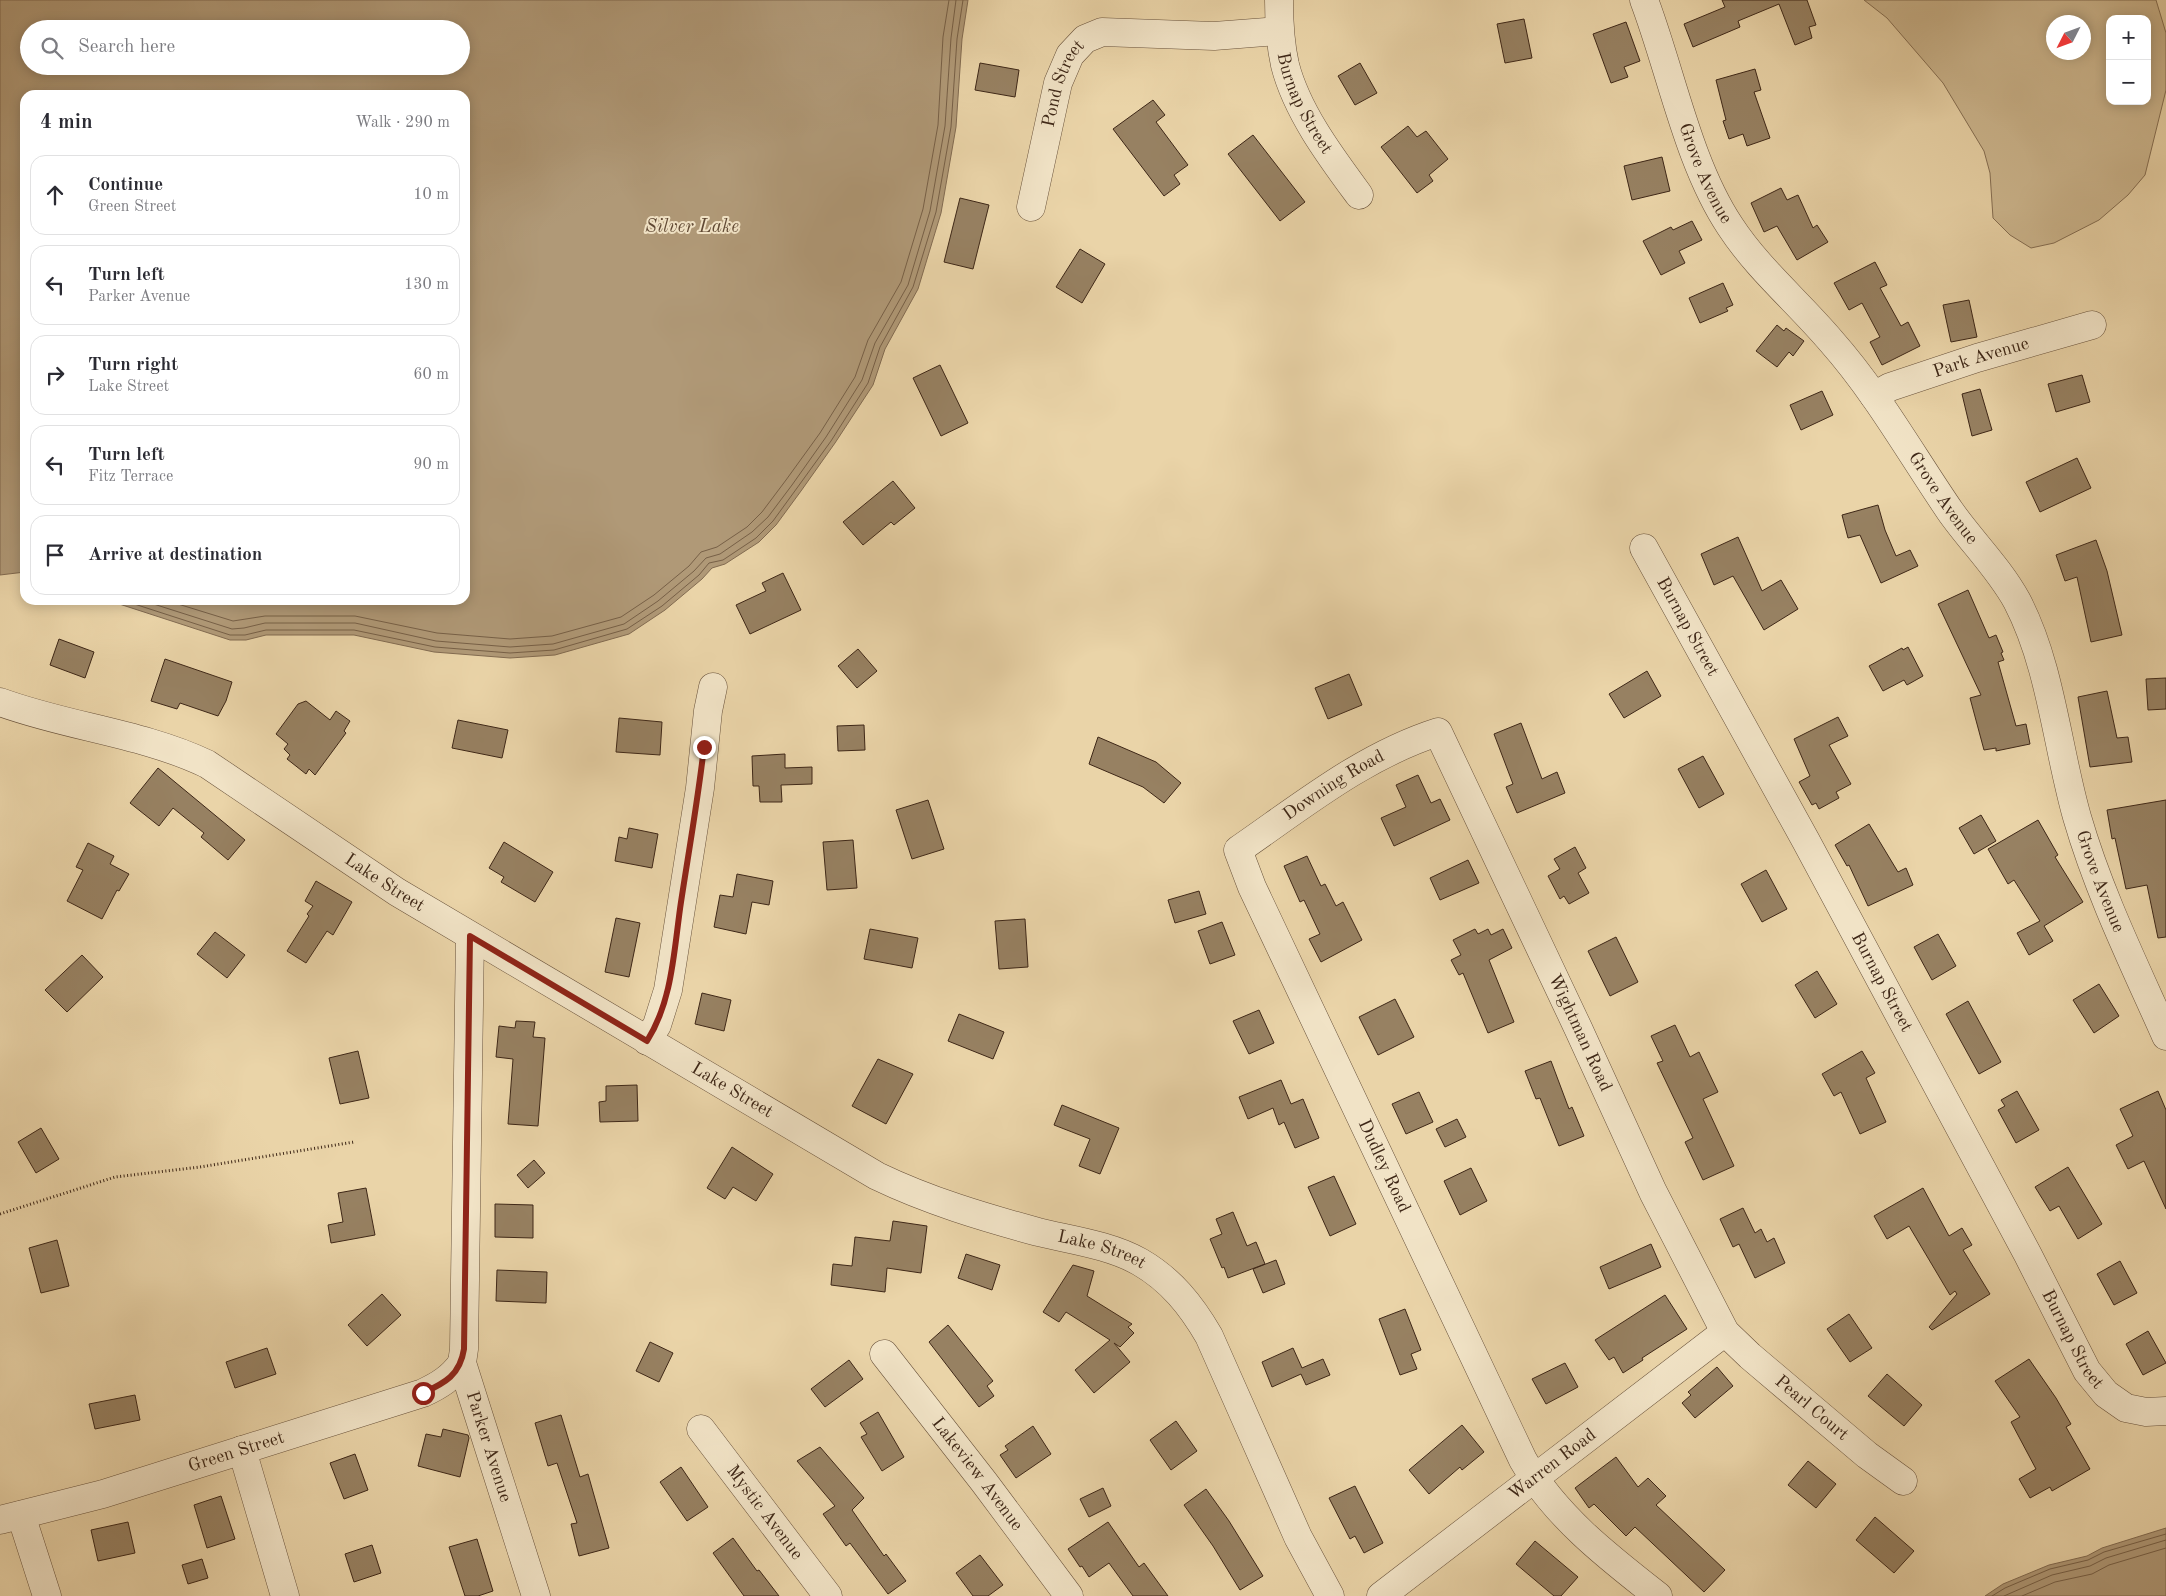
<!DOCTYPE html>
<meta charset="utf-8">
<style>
body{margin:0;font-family:"Old Standard TT",serif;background:#f7f7f7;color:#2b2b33}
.controls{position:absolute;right:15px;top:15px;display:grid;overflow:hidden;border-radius:10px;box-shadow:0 2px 12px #0003}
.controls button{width:45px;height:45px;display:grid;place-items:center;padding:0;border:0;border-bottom:1px solid #e1e1e2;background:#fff;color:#2b2b33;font:25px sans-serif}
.compass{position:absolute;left:2046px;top:15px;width:45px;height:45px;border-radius:50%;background:#fff;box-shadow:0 2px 12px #0003;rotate:228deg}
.stop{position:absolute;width:15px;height:15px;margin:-11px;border:4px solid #8f2418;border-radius:50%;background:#fff}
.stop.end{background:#8f2418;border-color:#fff;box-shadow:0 1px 5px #0008}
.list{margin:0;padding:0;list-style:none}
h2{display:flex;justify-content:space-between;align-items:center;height:65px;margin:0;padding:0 20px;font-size:21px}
h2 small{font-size:16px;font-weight:400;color:#7c7c81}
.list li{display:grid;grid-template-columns:32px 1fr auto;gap:15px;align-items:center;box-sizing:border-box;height:80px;margin:0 10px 10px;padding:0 10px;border:1px solid #e1e1e2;border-radius:15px}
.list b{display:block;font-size:19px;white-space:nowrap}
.list p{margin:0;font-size:16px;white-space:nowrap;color:#7c7c81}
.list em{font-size:16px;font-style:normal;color:#7c7c81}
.icon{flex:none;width:28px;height:28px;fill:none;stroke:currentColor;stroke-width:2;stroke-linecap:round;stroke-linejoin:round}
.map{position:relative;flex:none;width:2166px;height:1596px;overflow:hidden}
.search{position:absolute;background:#fff;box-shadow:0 2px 12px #0003;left:20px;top:20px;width:450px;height:55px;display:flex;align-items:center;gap:12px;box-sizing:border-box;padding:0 18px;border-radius:28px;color:#7c7c81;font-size:19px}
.panel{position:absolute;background:#fff;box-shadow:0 2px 12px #0003;left:20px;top:90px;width:450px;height:515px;border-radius:15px}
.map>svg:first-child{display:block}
.green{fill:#cdb78f;stroke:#866f53;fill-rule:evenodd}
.water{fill:#b09977;stroke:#826b51;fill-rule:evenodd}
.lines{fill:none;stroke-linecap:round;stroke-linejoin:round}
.shore{stroke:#776047;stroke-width:1}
.building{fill:#978162;stroke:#3e2717}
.minor-casing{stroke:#69523b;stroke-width:29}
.path{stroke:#3e2717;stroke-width:3;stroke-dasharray:1 2.5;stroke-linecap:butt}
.minor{stroke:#f1e3c6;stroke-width:28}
.route{stroke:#8f2418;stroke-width:6}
.labels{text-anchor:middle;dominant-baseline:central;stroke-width:4;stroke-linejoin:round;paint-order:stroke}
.street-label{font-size:18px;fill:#3e2717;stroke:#f1e3c6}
.water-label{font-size:19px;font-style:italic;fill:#604934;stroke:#f1e3c6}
</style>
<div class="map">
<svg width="2166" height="1596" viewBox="0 0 2166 1596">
<rect width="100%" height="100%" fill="#ead4a8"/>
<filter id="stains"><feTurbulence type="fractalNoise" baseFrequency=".004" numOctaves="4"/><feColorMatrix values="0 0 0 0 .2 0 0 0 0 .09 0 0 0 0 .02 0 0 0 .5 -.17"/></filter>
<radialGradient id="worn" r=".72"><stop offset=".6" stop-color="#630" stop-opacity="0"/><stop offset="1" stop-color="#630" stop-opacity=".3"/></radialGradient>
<path class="green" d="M1864,0H2156L2166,33V90L2145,175L2128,195L2099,220L2054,243L2031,248L2010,235L1993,218L1990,173L1984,151L1943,83L1887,18ZM2110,19H2147V101H2110ZM2054,22H2084V52H2054Z"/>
<path class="water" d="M0,0H968L962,39L956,127L941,213L918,289L885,349L873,385L835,443L801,491L776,525L759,542L725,564L712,568L702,579L665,610L629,634L555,655L510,658L434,652L354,635H266L246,640H230L107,600H465V95H25V572L0,575ZM29,29H461V66H29Z
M2166,1528V1596H1985L2003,1584L2049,1565L2087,1556L2102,1548Z"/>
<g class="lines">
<path class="shore" d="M122,600L230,635H245L266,630H354L435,647L510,653L554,650L627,629L662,606L699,575L709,563L723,560L756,538L773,521L797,488L831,441L868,383L880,347L913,287L936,212L951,127L957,39L963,0
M141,600L232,629L244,628L265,623H355L436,641L510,647L553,644L624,624L658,601L694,571L706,558L720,554L752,532L768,517L792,485L826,437L862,380L875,343L908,285L930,211L945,126L951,38L956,0
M165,600L233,621L265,616H355L437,633L510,639L552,636L621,617L654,595L689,566L701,552L717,547L747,527L762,512L786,480L820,433L855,377L868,340L901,282L923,209L938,125L943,37L949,0
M1992,1596L2005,1588L2050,1569L2088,1560L2104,1552L2166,1534
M2004,1596L2052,1575L2090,1566L2106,1558L2166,1540
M2022,1596L2055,1582L2092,1574L2109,1565L2166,1548"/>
</g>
<path class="building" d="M1722,0H1807L1816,25L1809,27L1812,38L1795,45L1779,4L1738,21L1740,27L1693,47L1684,24L1725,7Z
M1524,19L1532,58L1505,63L1497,24Z
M1626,22L1640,61L1624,67L1628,77L1611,83L1593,34Z
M980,63L1019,70L1015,97L975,90Z
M1360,63L1377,93L1355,105L1338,76Z
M1755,69L1761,90L1754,92L1770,138L1747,146L1743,134L1729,139L1723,121L1726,120L1716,80Z
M1153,100L1165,115L1156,122L1188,165L1174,175L1180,184L1164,196L1113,129Z
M1408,126L1417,137L1426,131L1448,159L1429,175L1433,181L1417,193L1381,147Z
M1253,135L1305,202L1280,221L1228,154Z
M1662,157L1670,191L1632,200L1624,166Z
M1781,188L1787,200L1798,195L1813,228L1817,225L1828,242L1797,260L1777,226L1764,232L1751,203Z
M960,198L989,205L973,269L944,262Z
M1692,221L1702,240L1679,251L1685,263L1661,275L1643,241L1671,227L1673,230Z
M1080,249L1105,264L1082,303L1056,287Z
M1875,262L1887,285L1880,288L1901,326L1908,322L1920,346L1882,365L1870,342L1880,337L1862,303L1849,310L1834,283Z
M1723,283L1733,305L1726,308L1728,311L1700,323L1689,298Z
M1969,300L1977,337L1951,342L1943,305Z
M1777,325L1784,331L1786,328L1804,341L1793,356L1789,352L1777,367L1756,351Z
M940,365L968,423L941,436L913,378Z
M2082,375L2090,402L2056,412L2048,384Z
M1980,389L1992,430L1972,436L1962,394Z
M1822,391L1833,415L1801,430L1790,405Z
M2077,458L2091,488L2040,512L2026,482Z
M893,481L915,508L894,525L891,522L863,545L843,522Z
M1878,505L1885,530L1896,556L1910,550L1918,566L1881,583L1860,535L1848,538L1842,515Z
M1738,537L1762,591L1781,580L1798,609L1764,630L1733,576L1714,585L1701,554Z
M2096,540L2107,571L2122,635L2091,642L2077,577L2065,581L2056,555Z
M783,573L801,610L750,634L736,605L766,591L762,583Z
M1968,590L1989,638L1996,635L2003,652L2001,653L2004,660L1998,662L2016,726L2026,724L2030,744L1996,751V748L1984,750L1970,698L1981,695L1938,604Z
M59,639L94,652L85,678L50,665Z
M1908,647L1923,676L1907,685L1904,680L1883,691L1869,666L1902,648L1903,650Z
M858,649L877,671L857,688L838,666Z
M165,659L232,682L226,701L218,716L180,703L177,709L151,701Z
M1647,671L1661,696L1624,718L1609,694Z
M1349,674L1362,705L1328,719L1315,688Z
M2166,678V709L2148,710L2146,679Z
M2107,691L2117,738L2128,737L2132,762L2090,767L2078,697Z
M306,701L330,720L336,711L350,721L344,731L346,733L315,775L309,769L306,774L287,759L290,755L284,749L288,744L276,734L298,704Z
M1838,717L1848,736L1829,745L1851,784L1836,792L1839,798L1819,809L1816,803L1812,805L1799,782L1810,776L1794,739Z
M619,718L662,722L660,755L616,752Z
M458,720L508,730L502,758L452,748Z
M1521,723L1542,779L1557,772L1565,793L1517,813L1506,787L1513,784L1494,734Z
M864,725L865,750L838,751L837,726Z
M1098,737L1156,762L1181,783L1164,803L1143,787L1089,764Z
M785,754V768L812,767V784L781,785L782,802H760L759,786H753L752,756Z
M1703,756L1724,794L1699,808L1678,769Z
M158,768L245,840L228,860L201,837L204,833L173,808L159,826L130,803Z
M1418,775L1431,803L1440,799L1450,820L1394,846L1381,818L1406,807L1396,785Z
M928,800L944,849L912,859L896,810Z
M2166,800V937L2158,938L2147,885L2126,889L2115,838L2112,839L2107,810Z
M1981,815L1996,841L1974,854L1959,828Z
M2038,820L2058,855L2055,857L2083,902L2044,926L2053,941L2029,955L2017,933L2040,921L2014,880L2008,884L1988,849Z
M1869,824L1898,872L1906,868L1913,885L1868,906L1849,865L1847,866L1835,845Z
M629,828L658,834L652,868L615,861L619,837L627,839Z
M853,840L857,888L827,890L823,842Z
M504,842L553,872L535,902L501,882L504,877L489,868Z
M88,843L114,856L110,864L129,874L119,891L117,890L102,919L67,901L83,870L76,867Z
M1575,847L1586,868L1578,873L1589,893L1569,904L1564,896L1560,899L1548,876L1560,869L1554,859Z
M1307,856L1321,886L1325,884L1336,906L1343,902L1362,940L1321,962L1309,939L1320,934L1304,900L1300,902L1284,866Z
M1468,860L1479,883L1440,900L1430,878Z
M1766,870L1787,909L1762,922L1741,884Z
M737,874L773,881L769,905L752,902L746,934L714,927L720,895L733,897Z
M316,881L352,902L333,935L327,931L306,963L287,951L309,916L307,914L313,906L305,901Z
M1199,891L1206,914L1175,923L1168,900Z
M616,918L640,923L629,977L605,972Z
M1025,919L1028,967L999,969L995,921Z
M1222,922L1235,955L1210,964L1198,931Z
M870,929L918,938L912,968L864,959Z
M1475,929L1478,934L1488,929L1491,935L1503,929L1512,948L1489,960L1514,1022L1488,1033L1463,973L1459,975L1451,960L1461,955L1453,940Z
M215,932L245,955L227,978L197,954Z
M1938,934L1956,966L1932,980L1914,947Z
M1616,937L1638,982L1610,996L1588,951Z
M82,955L103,977L67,1012L45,990Z
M1817,971L1837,1004L1815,1018L1795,985Z
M2099,984L2119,1016L2094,1033L2073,1000Z
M702,993L731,1000L724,1031L695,1024Z
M1395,999L1414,1037L1378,1055L1359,1017Z
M1968,1001L2001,1062L1979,1074L1946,1014Z
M1259,1010L1274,1043L1249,1054L1233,1021Z
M959,1014L1004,1032L993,1059L948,1041Z
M516,1021L535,1022L533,1037L545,1038L538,1126L508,1124L513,1059L496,1057L499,1026L515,1028Z
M1675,1025L1690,1057L1699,1052L1718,1092L1703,1099L1734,1166L1703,1180L1685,1142L1693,1138L1657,1063L1663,1061L1651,1036Z
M358,1051L369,1098L340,1104L329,1058Z
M1862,1051L1875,1073L1866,1078L1886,1122L1860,1134L1841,1092L1834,1096L1822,1074Z
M878,1059L913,1074L886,1124L852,1106Z
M1551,1061L1569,1109L1572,1107L1584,1136L1559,1146L1540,1098L1536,1099L1525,1071Z
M1281,1080L1291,1104L1303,1099L1319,1138L1295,1148L1284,1122L1279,1125L1273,1108L1248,1119L1239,1097Z
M637,1085L638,1121L600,1122L599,1102L606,1101V1086Z
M2017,1091L2039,1130L2016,1143L1998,1110L2005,1106L2001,1100Z
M2158,1091L2166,1110V1209L2144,1161L2128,1169L2116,1145L2133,1136L2120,1109Z
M1419,1092L1433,1122L1406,1134L1392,1104Z
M1062,1105L1119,1128L1100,1174L1079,1166L1090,1139L1054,1125Z
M1457,1119L1466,1137L1445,1147L1436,1129Z
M41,1128L59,1159L36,1173L18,1142Z
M732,1147L773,1174L756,1201L733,1187L725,1199L707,1188Z
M534,1160L545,1173L528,1188L517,1175Z
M2068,1167L2102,1224L2078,1239L2059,1206L2050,1211L2035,1187Z
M1471,1168L1487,1201L1460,1215L1444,1181Z
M1334,1176L1356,1224L1330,1236L1308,1187Z
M366,1188L375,1235L331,1243L328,1225L343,1222L338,1193Z
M1923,1188L1949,1236L1962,1228L1972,1245L1963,1250L1990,1294L1932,1330L1929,1327L1957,1294L1955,1291L1950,1295L1909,1226L1887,1239L1874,1216Z
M495,1204L533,1205V1238L495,1237Z
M1743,1208L1755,1233L1761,1229L1767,1242L1774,1238L1785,1263L1755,1278L1739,1244L1733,1247L1720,1219Z
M1233,1212L1247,1246L1256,1242L1265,1264L1228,1278L1224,1267L1222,1268L1210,1239L1222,1234L1216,1219Z
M893,1221L927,1226L921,1273L887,1268L885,1292L831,1285L833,1264L852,1266L855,1237L890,1241Z
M57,1240L69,1286L41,1293L29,1248Z
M1651,1244L1661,1267L1609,1289L1600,1267Z
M966,1254L1000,1265L992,1290L958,1278Z
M1276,1260L1285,1284L1263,1293L1253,1269Z
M2120,1261L2137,1293L2114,1305L2097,1274Z
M1073,1265L1094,1271L1087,1296L1132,1324L1128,1327L1134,1333L1120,1347L1114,1343L1130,1362L1094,1393L1075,1370L1110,1340L1066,1312L1059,1322L1043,1312Z
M497,1270L547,1272L546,1303L496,1301Z
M382,1294L401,1315L367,1346L348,1325Z
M1665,1295L1687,1329L1642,1358L1643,1360L1623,1373L1614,1357L1609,1360L1595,1340Z
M1405,1309L1421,1350L1411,1354L1417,1369L1400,1375L1379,1319Z
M1849,1314L1872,1348L1850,1362L1827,1329Z
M948,1325L993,1381L987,1386L994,1396L979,1407L929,1342Z
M2148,1331L2166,1363L2143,1375L2126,1344Z
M650,1342L673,1353L659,1382L636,1371Z
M267,1348L276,1374L235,1388L226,1362Z
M1293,1348L1302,1368L1323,1359L1330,1375L1306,1385L1301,1374L1272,1387L1262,1362Z
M2029,1359L2056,1398L2071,1424L2066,1427L2090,1469L2052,1491L2050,1487L2030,1498L2019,1479L2036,1469L2011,1422L2020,1417L1995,1381Z
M849,1360L863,1379L825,1407L811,1389Z
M1565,1363L1578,1387L1546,1404L1532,1379Z
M1717,1367L1733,1386L1695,1418L1682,1403L1691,1395L1688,1392Z
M1887,1374L1922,1405L1904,1426L1868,1396Z
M135,1395L140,1420L95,1429L89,1404Z
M878,1412L904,1457L882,1471L861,1437L867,1434L860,1423Z
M561,1415L580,1477L588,1474L609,1548L579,1556L571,1524L577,1523L557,1463L548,1466L535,1423Z
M1176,1421L1197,1451L1171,1470L1150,1440Z
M1462,1425L1484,1452L1462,1470L1460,1467L1429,1494L1409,1470Z
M1033,1426L1051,1454L1016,1478L1000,1455L1008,1450L1005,1446Z
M443,1429L468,1435L469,1438L460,1477L418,1466L426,1434L441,1437Z
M820,1447L864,1498L852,1510L884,1556L886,1554L906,1581L888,1594L850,1543L846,1546L823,1514L835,1506L797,1461Z
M355,1454L368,1490L344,1499L330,1463Z
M1616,1457L1638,1487L1648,1478L1666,1496L1656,1505L1725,1570L1704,1592L1635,1527L1626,1536L1594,1504L1589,1508L1575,1488Z
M1808,1461L1836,1484L1816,1508L1788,1485Z
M681,1467L708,1507L687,1521L660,1482Z
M1355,1486L1383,1543L1364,1553L1355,1536L1350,1539L1329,1498Z
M1103,1488L1111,1506L1089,1517L1080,1499Z
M1206,1489L1229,1521L1263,1576L1240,1590L1213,1546L1184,1505Z
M221,1496L235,1539L207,1548L194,1505Z
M1875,1517L1914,1551L1894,1573L1856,1540Z
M128,1522L135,1553L98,1561L91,1530Z
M1108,1522L1139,1567L1144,1563L1168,1596H1133L1109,1563L1089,1577L1082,1566L1080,1567L1068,1549Z
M733,1538L757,1571L759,1570L779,1596H744L713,1553Z
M477,1539L493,1591L478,1596H465L449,1547Z
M1535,1541L1578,1577L1561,1596H1554L1516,1564Z
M372,1545L381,1573L354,1582L345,1554Z
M980,1555L1003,1585L988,1596H973L956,1573Z
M202,1559L208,1578L188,1584L182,1565Z"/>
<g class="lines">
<g class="minor-casing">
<g id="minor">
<path id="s1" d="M1279,0C1279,22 1280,43 1285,65C1297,112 1331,157 1359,195"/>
<path id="s2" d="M1644,0C1671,71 1688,163 1730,226C1758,269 1798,302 1831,341C1877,393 1911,454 1950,511C1971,541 1999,568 2017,601C2051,666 2057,747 2077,817C2099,893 2134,964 2166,1036"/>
<path id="s3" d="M1031,207L1058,83L1070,55L1085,39L1102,32L1214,36L1279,31"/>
<path id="s4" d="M1874,396L1890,387L1977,358L2092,325"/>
<path id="s5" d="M1644,548L1806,841L2028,1255L2087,1371L2106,1394L2126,1408L2146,1412L2166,1411"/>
<path id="s6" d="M0,702C68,727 142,733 207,764L397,892L877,1176C929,1201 983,1217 1038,1232C1071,1240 1110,1245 1140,1262C1171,1280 1191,1305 1209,1336L1298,1537L1330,1596"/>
<path id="s7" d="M470,936L464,1349L462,1363L536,1596"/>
<path d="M647,1041L657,1025L668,990L700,788L708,711L713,687"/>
<path id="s8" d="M884,1354L984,1482L1069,1596"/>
<path id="s9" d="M701,1429L828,1596"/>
<path d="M242,1450L285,1596"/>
<path d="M21,1515L47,1596"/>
<path id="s10" d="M0,1520L103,1494L423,1393C440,1385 451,1378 462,1363"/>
<path id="s11" d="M1381,1596L1725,1332"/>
<path id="s12" d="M1658,1596C1608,1557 1555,1516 1523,1460L1252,887L1238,850C1302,806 1363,756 1438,732L1578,1028L1653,1192L1725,1332L1750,1356L1867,1455L1903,1481"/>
</g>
</g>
<path class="path" d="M0,1214L115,1177L200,1167L354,1142"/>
<use href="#minor" class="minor"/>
</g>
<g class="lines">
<path class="route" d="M423,1393C445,1383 460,1375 464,1349L470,936L647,1041C673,1000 674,948 681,902C689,850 698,799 704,747"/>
</g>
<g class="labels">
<g class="street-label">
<text stroke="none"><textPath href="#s3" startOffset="128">Pond Street</textPath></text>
<text stroke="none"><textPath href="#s1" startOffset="108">Burnap Street</textPath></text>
<text stroke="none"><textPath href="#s2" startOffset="184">Grove Avenue</textPath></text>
<text stroke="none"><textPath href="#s4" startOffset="114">Park Avenue</textPath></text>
<text stroke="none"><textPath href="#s2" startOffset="589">Grove Avenue</textPath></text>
<text stroke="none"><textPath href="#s5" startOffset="90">Burnap Street</textPath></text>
<text stroke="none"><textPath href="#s12" startOffset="982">Downing Road</textPath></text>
<text stroke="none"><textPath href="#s2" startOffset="1009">Grove Avenue</textPath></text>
<text stroke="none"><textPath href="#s6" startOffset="430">Lake Street</textPath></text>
<text stroke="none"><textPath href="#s5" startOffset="495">Burnap Street</textPath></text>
<text stroke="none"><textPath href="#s12" startOffset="1432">Wightman Road</textPath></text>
<text stroke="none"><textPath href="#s6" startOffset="835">Lake Street</textPath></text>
<text transform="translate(1384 1166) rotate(65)">Dudley Road</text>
<text stroke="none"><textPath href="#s6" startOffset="1240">Lake Street</textPath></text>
<text stroke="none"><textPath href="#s5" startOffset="900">Burnap Street</textPath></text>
<text stroke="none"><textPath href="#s12" startOffset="1880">Pearl Court</textPath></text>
<text stroke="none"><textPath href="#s7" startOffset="515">Parker Avenue</textPath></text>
<text stroke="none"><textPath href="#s10" startOffset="246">Green Street</textPath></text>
<text stroke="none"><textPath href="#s11" startOffset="216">Warren Road</textPath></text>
<text stroke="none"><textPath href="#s8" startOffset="152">Lakeview Avenue</textPath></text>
<text stroke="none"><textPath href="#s9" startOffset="105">Mystic Avenue</textPath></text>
</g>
<g class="water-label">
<text x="692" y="227">Silver Lake</text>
</g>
</g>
<rect width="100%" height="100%" filter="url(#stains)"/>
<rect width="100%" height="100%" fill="url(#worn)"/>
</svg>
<div class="controls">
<button>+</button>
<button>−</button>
</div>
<svg class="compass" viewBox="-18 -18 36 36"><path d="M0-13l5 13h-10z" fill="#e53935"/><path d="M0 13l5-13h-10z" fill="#7c7c81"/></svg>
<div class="stop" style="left:423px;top:1393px"></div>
<div class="stop end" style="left:704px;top:747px"></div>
<div class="search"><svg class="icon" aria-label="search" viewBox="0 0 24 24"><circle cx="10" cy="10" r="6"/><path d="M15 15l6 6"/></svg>Search here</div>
<section class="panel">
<h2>4 min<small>Walk · 290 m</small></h2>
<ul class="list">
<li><svg class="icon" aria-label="ahead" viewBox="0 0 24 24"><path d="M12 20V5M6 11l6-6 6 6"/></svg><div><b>Continue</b><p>Green Street</p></div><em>10 m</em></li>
<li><svg class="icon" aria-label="left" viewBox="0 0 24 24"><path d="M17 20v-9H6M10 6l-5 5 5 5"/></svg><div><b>Turn left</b><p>Parker Avenue</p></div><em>130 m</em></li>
<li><svg class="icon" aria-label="right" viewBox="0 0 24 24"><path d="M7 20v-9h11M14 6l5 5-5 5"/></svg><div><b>Turn right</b><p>Lake Street</p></div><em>60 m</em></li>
<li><svg class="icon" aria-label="left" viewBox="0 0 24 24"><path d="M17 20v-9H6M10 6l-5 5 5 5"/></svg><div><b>Turn left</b><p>Fitz Terrace</p></div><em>90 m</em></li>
<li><svg class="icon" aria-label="arrive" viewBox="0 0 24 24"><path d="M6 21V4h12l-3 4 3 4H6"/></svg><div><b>Arrive at destination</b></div></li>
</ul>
</section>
</div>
